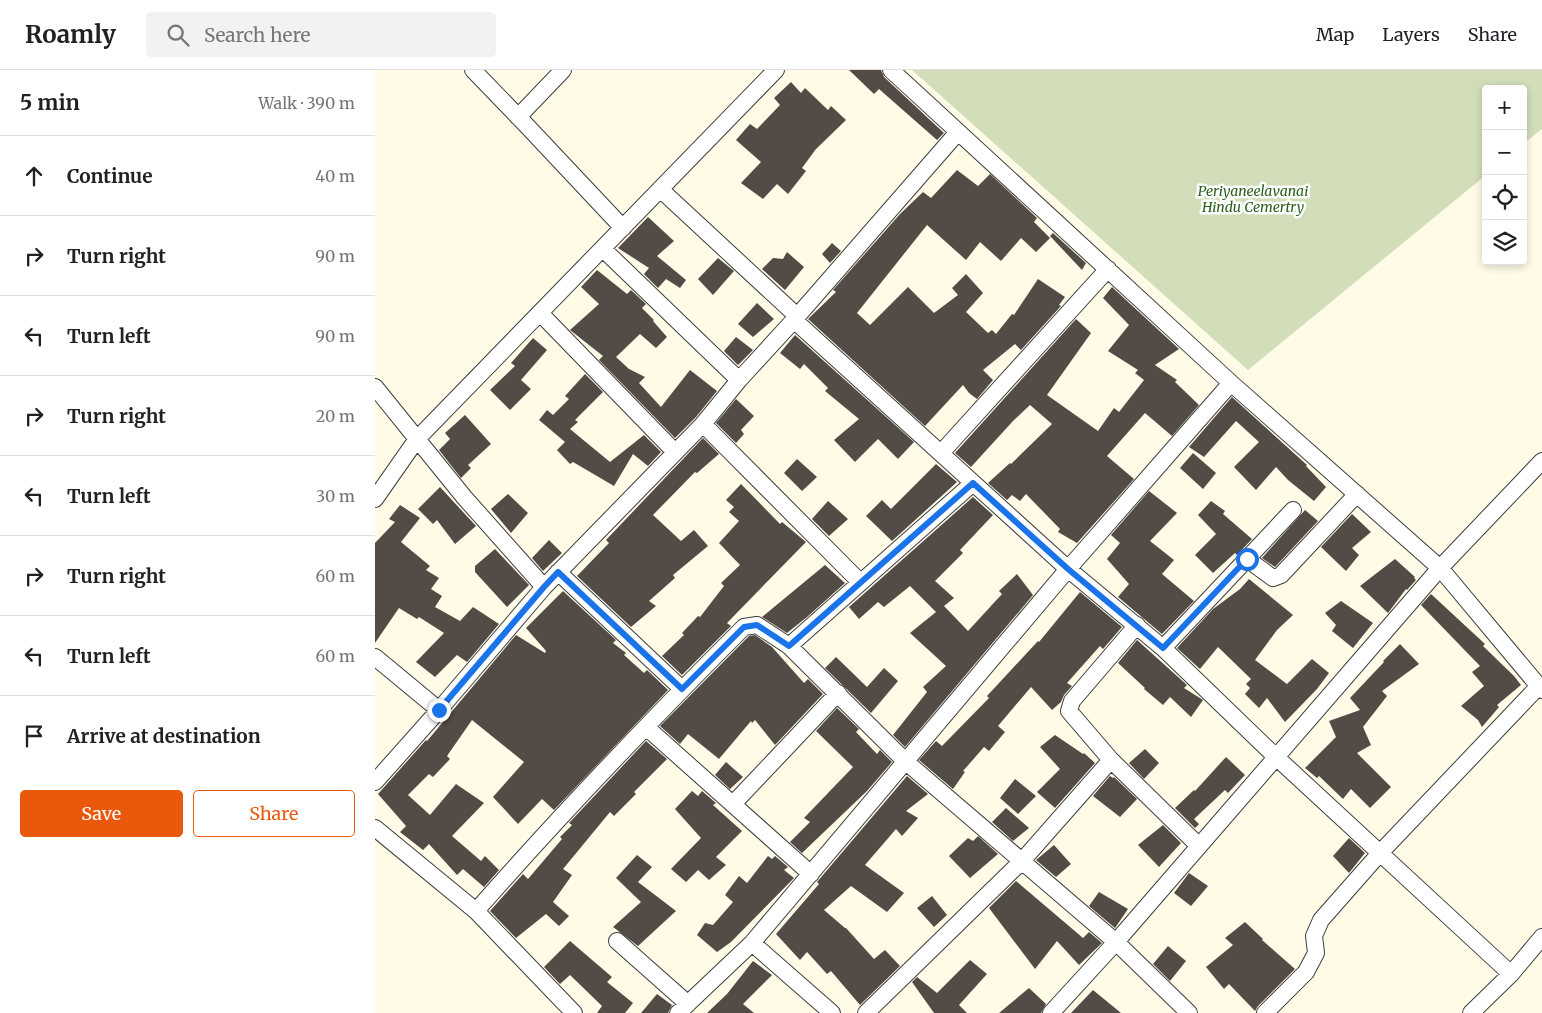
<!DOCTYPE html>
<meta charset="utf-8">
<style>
body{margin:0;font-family:Merriweather,serif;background:#f2f2f2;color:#202124}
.controls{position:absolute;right:15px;top:15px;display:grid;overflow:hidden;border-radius:5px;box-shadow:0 2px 8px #0003}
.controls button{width:45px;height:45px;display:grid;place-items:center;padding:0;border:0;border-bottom:1px solid #e0e0e0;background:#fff;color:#202124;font:25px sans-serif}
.stop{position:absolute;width:15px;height:15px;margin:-11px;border:4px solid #1a73e8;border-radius:50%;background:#fff}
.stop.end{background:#1a73e8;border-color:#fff;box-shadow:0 1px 5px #0008}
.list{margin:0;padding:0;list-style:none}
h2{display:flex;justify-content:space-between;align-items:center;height:65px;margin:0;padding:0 20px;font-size:21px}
h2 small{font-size:16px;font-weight:400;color:#757577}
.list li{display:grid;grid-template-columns:32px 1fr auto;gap:15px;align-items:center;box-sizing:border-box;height:80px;padding:0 20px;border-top:1px solid #e0e0e0}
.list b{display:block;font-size:19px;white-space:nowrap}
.list em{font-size:16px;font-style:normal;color:#757577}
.actions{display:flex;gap:10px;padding:15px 20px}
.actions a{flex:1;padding:11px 0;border:1px solid #ea580c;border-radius:5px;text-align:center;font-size:18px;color:#ea580c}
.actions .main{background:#ea580c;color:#fff}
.icon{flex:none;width:28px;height:28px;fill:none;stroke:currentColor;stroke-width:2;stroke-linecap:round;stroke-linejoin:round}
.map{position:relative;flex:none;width:1167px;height:943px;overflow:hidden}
header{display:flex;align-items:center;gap:30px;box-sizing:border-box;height:70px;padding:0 25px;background:#fff;border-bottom:1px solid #e0e0e0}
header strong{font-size:24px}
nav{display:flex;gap:28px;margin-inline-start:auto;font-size:18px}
.search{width:350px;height:45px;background:#f2f2f2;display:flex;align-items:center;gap:12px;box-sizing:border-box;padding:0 18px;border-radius:5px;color:#757577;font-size:19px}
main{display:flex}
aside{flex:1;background:#fff}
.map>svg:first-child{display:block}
.cemetery{fill:#d2deba}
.building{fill:#524b46}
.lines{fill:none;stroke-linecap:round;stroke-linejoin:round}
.street-casing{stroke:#3d3d3d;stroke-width:18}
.street{stroke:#fff;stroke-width:16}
.route{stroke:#1a73e8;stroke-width:6}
.labels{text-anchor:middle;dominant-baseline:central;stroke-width:5;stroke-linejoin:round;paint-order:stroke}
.park-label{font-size:14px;font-style:italic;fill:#28601c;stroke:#fff}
</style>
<header>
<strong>Roamly</strong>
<div class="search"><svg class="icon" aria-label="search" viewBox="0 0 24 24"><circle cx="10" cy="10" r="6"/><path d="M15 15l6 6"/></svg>Search here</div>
<nav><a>Map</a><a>Layers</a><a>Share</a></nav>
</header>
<main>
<aside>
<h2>5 min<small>Walk · 390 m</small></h2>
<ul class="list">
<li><svg class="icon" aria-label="ahead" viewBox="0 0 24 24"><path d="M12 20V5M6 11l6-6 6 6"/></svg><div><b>Continue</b></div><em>40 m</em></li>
<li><svg class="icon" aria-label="right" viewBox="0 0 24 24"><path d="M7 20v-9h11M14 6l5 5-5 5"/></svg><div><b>Turn right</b></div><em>90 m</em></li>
<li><svg class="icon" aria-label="left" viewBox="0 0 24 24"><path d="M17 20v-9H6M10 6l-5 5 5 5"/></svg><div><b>Turn left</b></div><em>90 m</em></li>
<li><svg class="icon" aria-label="right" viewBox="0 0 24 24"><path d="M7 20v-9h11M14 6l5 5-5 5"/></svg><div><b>Turn right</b></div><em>20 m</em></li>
<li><svg class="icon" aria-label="left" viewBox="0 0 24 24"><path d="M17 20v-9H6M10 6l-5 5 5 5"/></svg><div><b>Turn left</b></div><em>30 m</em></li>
<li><svg class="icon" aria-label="right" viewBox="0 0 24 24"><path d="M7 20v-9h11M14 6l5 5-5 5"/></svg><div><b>Turn right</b></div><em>60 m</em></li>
<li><svg class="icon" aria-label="left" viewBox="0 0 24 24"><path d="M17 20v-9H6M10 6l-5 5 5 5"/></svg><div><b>Turn left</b></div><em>60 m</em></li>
<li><svg class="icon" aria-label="arrive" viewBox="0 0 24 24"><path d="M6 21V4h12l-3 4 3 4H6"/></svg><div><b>Arrive at destination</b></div></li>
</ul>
<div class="actions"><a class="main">Save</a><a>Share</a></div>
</aside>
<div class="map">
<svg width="1167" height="943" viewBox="0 0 1167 943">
<rect width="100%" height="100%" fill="#fffbe6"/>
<path class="cemetery" d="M537,0H1167V59L1148,74V19H1111V105L873,300Z"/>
<path class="building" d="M474,0H506L509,7L569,63L562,70L504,19L499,24Z
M416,12L426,23L430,18L453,40L456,36L471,50L441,79L427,98L431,101L413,124L402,114L388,129L366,113L386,92L361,70L375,54L382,59L405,35L399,28Z
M582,100L603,116L615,104L662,148L659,152L675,168L661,182L646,168L626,191L605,172L591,190L552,155L482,243L495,255L533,217L559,243L583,225L577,218L591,204L608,223L591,242L613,263L617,260L621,264L637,244L639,245L663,209L690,227L684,235L686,236L646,280L640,274L608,300L618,310L602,329L594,323L588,315L550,356L433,249L461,222L458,220L525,144L548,122L556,128Z
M273,147L299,171L282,186L311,210L305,218L291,209L283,218L269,204L274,198L243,178Z
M678,163L711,193L707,200L675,166Z
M457,173L466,181L455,193L447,184Z
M412,182L429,197L410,220L387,199L398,188L408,189Z
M343,188L359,201L338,225L323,209Z
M222,200L252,224L256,220L271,234L267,238L279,250L278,251L292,267L281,278L265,264L241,287L254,299L270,307L264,313L286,337L315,300L342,321L321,347L300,368L224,290L228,286L195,260L224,234L206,217Z
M737,217L804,279L780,295L802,310L800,312L824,335L797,366L770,343L732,386L759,409L702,473L683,462L685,459L651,424L645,431L637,425L632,430L613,413L635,393L636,394L677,354L655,335L638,351L596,397L580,383L701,249L716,263L672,325L723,361L739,338L744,342L769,310L760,303L763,300L733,281L754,255L728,228Z
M382,233L399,249L378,267L363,254Z
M420,265L539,372L523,389L503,369L480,392L459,370L484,349L450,321L453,318L429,294L425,299L405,283Z
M361,267L378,280L363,295L349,281Z
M158,268L172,280L146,310L156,319L135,340L115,320L140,296L136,293Z
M210,304L228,322L200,350L203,352L195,359L235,392L269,365L286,382L273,396L258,384L239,416L198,392L195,394L182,380L190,372L164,350L172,340L178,345L194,329L190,326Z
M857,327L932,395L931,396L951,417L939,431L913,410L901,397L881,420L859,397L884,372L861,351L829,387L814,377Z
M361,329L379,346L366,360L369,364L361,373L341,353Z
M90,345L116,374L93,395L96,398L86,408L64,380L75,369L70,363Z
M328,368L344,384L322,403L320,402L278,445L306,471L319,460L333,476L298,505L300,508L274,531L281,536L256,557L202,506L234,473L231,470Z
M818,383L841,403L828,419L805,398Z
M422,389L442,407L427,421L409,403Z
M561,394L582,412L517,471L491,446L507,430L516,439Z
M366,414L405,454L407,452L431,472L352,553L356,556L307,605L287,586L309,565L307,563L323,546L325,547L349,516L346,513L365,495L344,473L364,451L354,442L359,437L351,430Z
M65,417L101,456L80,474L62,450L58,454L43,439Z
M774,421L802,443L775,471L799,490L787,504L819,531L787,564L743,527L754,514L732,489L745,473L736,465Z
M133,424L153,443L136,463L116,439Z
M598,427L618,445L585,480L588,483L560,511L579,528L569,536L593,561L627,524L624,521L642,504L658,525L530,677L518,665L552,622L548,617L571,596L535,563L561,542L535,516L509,537L503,532L484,549L474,537Z
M453,431L473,449L454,466L437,449Z
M836,431L850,441L848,444L877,469L862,485L860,483L838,503L820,485L841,464L823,445Z
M25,435L45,448L26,472L55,496L51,500L64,508L56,519L67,526L60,537L85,551L98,537L124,554L92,592L82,585L60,607L41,592L69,563L44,547L42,549L24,538L0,573V473L20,452L14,449Z
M930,440L943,451L900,497L887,488Z
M977,444L996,462L977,478L984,485L971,501L946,477Z
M174,470L187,483L168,501L157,488Z
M120,479L154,515L132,537L100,502V496Z
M1020,489L1040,507L1039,508L1041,510L1032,520L1031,519L1013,543L985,516Z
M450,495L470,513L432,547L412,563L387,547Z
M874,509L918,545L902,560L880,590L912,614L937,589L954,603L942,619L910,652L892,628L884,638L870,624L875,618L871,614L876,609L843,577L825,599L802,578L838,539L865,519Z
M188,521L241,570L238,573L251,583L249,585L269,603L272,600L293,620L179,740L167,729L143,754L118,727L149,692L97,650L72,686L75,689L58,707L54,704L33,725L55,745L81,714L109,733L77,766L106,791L110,786L124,800L109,817L88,799L82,805L54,774L48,780L25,762L31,756L3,724L51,670L52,671L141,565L170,583L171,581L151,558Z
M705,522L747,557L728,579L725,576L692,613L697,616L689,625L686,632L677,640L656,617L623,656L630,662L614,681L609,677L588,701L590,702L578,719L544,690L561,671L567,676L614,628L612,626L663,571L664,572Z
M1056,524L1110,574L1108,576L1139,606L1146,615L1122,635L1124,637L1107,657L1103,650L1086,636L1109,616L1097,602L1105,596L1046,535Z
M966,531L998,553L978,578L957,561L961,555L950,543Z
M380,565L397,577L429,613L433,609L448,624L400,675L380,650L377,653L376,651L344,689L313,664L305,674L285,656L374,566Z
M762,570L812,615L809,618L828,630L816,647L795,627L788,635L769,619L770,618L743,593Z
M1025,574L1044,594L1007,621L1012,626L988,657L996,675L982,683L1016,717L995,738L976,719L968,729L944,706L942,708L930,698L961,667L954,651L985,640L975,628L1009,592L1008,591Z
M461,587L492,617L509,598L523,611L496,643L450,598Z
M462,638L484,659L481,662L502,684L505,680L517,692L492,721L427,783L415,772L435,752L429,748L478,697L441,661Z
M680,665L708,684L709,683L720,693L680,738L662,722L685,699L665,677Z
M271,671L292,689L259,722L261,724L239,746L235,742L188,799L197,805L178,832L194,846L184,856L171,844L141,868L115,841L148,804L153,809L187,769L185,767L197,755L194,753Z
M770,679L784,693L769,709L754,693Z
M851,687L870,705L853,723L850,720L819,749L824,754L820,758L800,738L819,720L820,721Z
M351,692L368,707L355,719L340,705Z
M532,706L553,724L531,741L543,748L527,766L521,759L490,795L529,823L512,842L476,816L449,840L470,858H471L499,889L510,880L525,896L485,935L456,901L452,904L432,882L425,890L401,864L444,814L442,812Z
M735,706L738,708L739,707L762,729L745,747L718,726Z
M640,709L661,726L643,744L625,728Z
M317,721L323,726L327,721L341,733L338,735L367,761L341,787L351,795L334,810L323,800L311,812L296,799L326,768L300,739Z
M631,738L654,758L638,771L617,752Z
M788,755L806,773L784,797L763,775Z
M603,766L623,784L595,808L574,786L593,768L598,771Z
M974,768L990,783L974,803L958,786Z
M679,775L696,794L681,807L661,790Z
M262,785L277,797L263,812L301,841L263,876L238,857L266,832L241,808Z
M393,786L397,789L400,786L413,797L409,800L419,808L356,872L342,882L322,865L330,853L338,855L358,832L350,825L364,806L372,813Z
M814,803L833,816L816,836L799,823Z
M641,811L708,868L714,862L727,873L704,895L682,871L660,899L614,838Z
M724,822L753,839L740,858L714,836Z
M557,826L572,845L559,857L542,838Z
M870,852L888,869L887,870L920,899L883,936L880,941L854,914L849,919L831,897L858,875L850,868Z
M195,871L237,907L232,912L258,933L250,943H222L227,936L195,905L185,914L169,897Z
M793,876L811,891L795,911L778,894Z
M595,890L612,904L584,935L592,943H559L537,912L542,907L562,923Z
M378,891L397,905L368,934L379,943H332L352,924Z
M654,918L671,934L666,943H624Z
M718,920L746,943H696Z
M282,924L297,935L293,943H266Z"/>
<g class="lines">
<g class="street-casing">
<path id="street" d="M98,0L153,57L248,158
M516,0L856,313L1065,498L1167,620
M143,47L188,0
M285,119L422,246
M228,179L364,310
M165,243L300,382
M419,250L693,499L788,578L901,687L1136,904
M0,317L42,369L0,429
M328,354L485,512
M566,383L733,199
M872,489L898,508L906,505L982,424
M183,502L307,619
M169,517L89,427L42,369L401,0
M762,555L697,631L694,641L736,690L824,776
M414,576L530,691L741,872L814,943
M788,578L918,440
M0,587L64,640L0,712
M64,640L169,517L328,354L364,310L419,250L583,62
M271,657L436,804
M358,734L463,623
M0,758L101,841L199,943
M101,841C187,743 277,649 369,557L382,555L414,576L598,413
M242,871L313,934
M377,873L457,943
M303,943L377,873L693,499L856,313
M491,943L647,791L736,690
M676,943L741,872L1065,498L1167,391
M890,943L931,902L941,883L939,866L946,850L1005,783L1163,617
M1096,943L1136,904L1167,867"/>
</g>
<use href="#street" class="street"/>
</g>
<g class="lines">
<path class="route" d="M64,640L169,517L183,502L307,619L369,557L382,555L414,576L598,413L693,499L788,578L872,489"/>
</g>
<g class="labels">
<g class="park-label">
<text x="878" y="121">Periyaneelavanai<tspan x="878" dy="16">Hindu Cemertry</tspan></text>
</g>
</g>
</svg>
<div class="controls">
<button>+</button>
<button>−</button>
<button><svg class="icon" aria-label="locate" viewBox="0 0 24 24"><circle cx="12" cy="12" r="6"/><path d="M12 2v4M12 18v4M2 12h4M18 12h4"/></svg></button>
<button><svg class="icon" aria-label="layers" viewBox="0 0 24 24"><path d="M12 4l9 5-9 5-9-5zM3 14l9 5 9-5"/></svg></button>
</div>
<div class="stop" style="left:872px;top:489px"></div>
<div class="stop end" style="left:64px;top:640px"></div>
</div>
</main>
